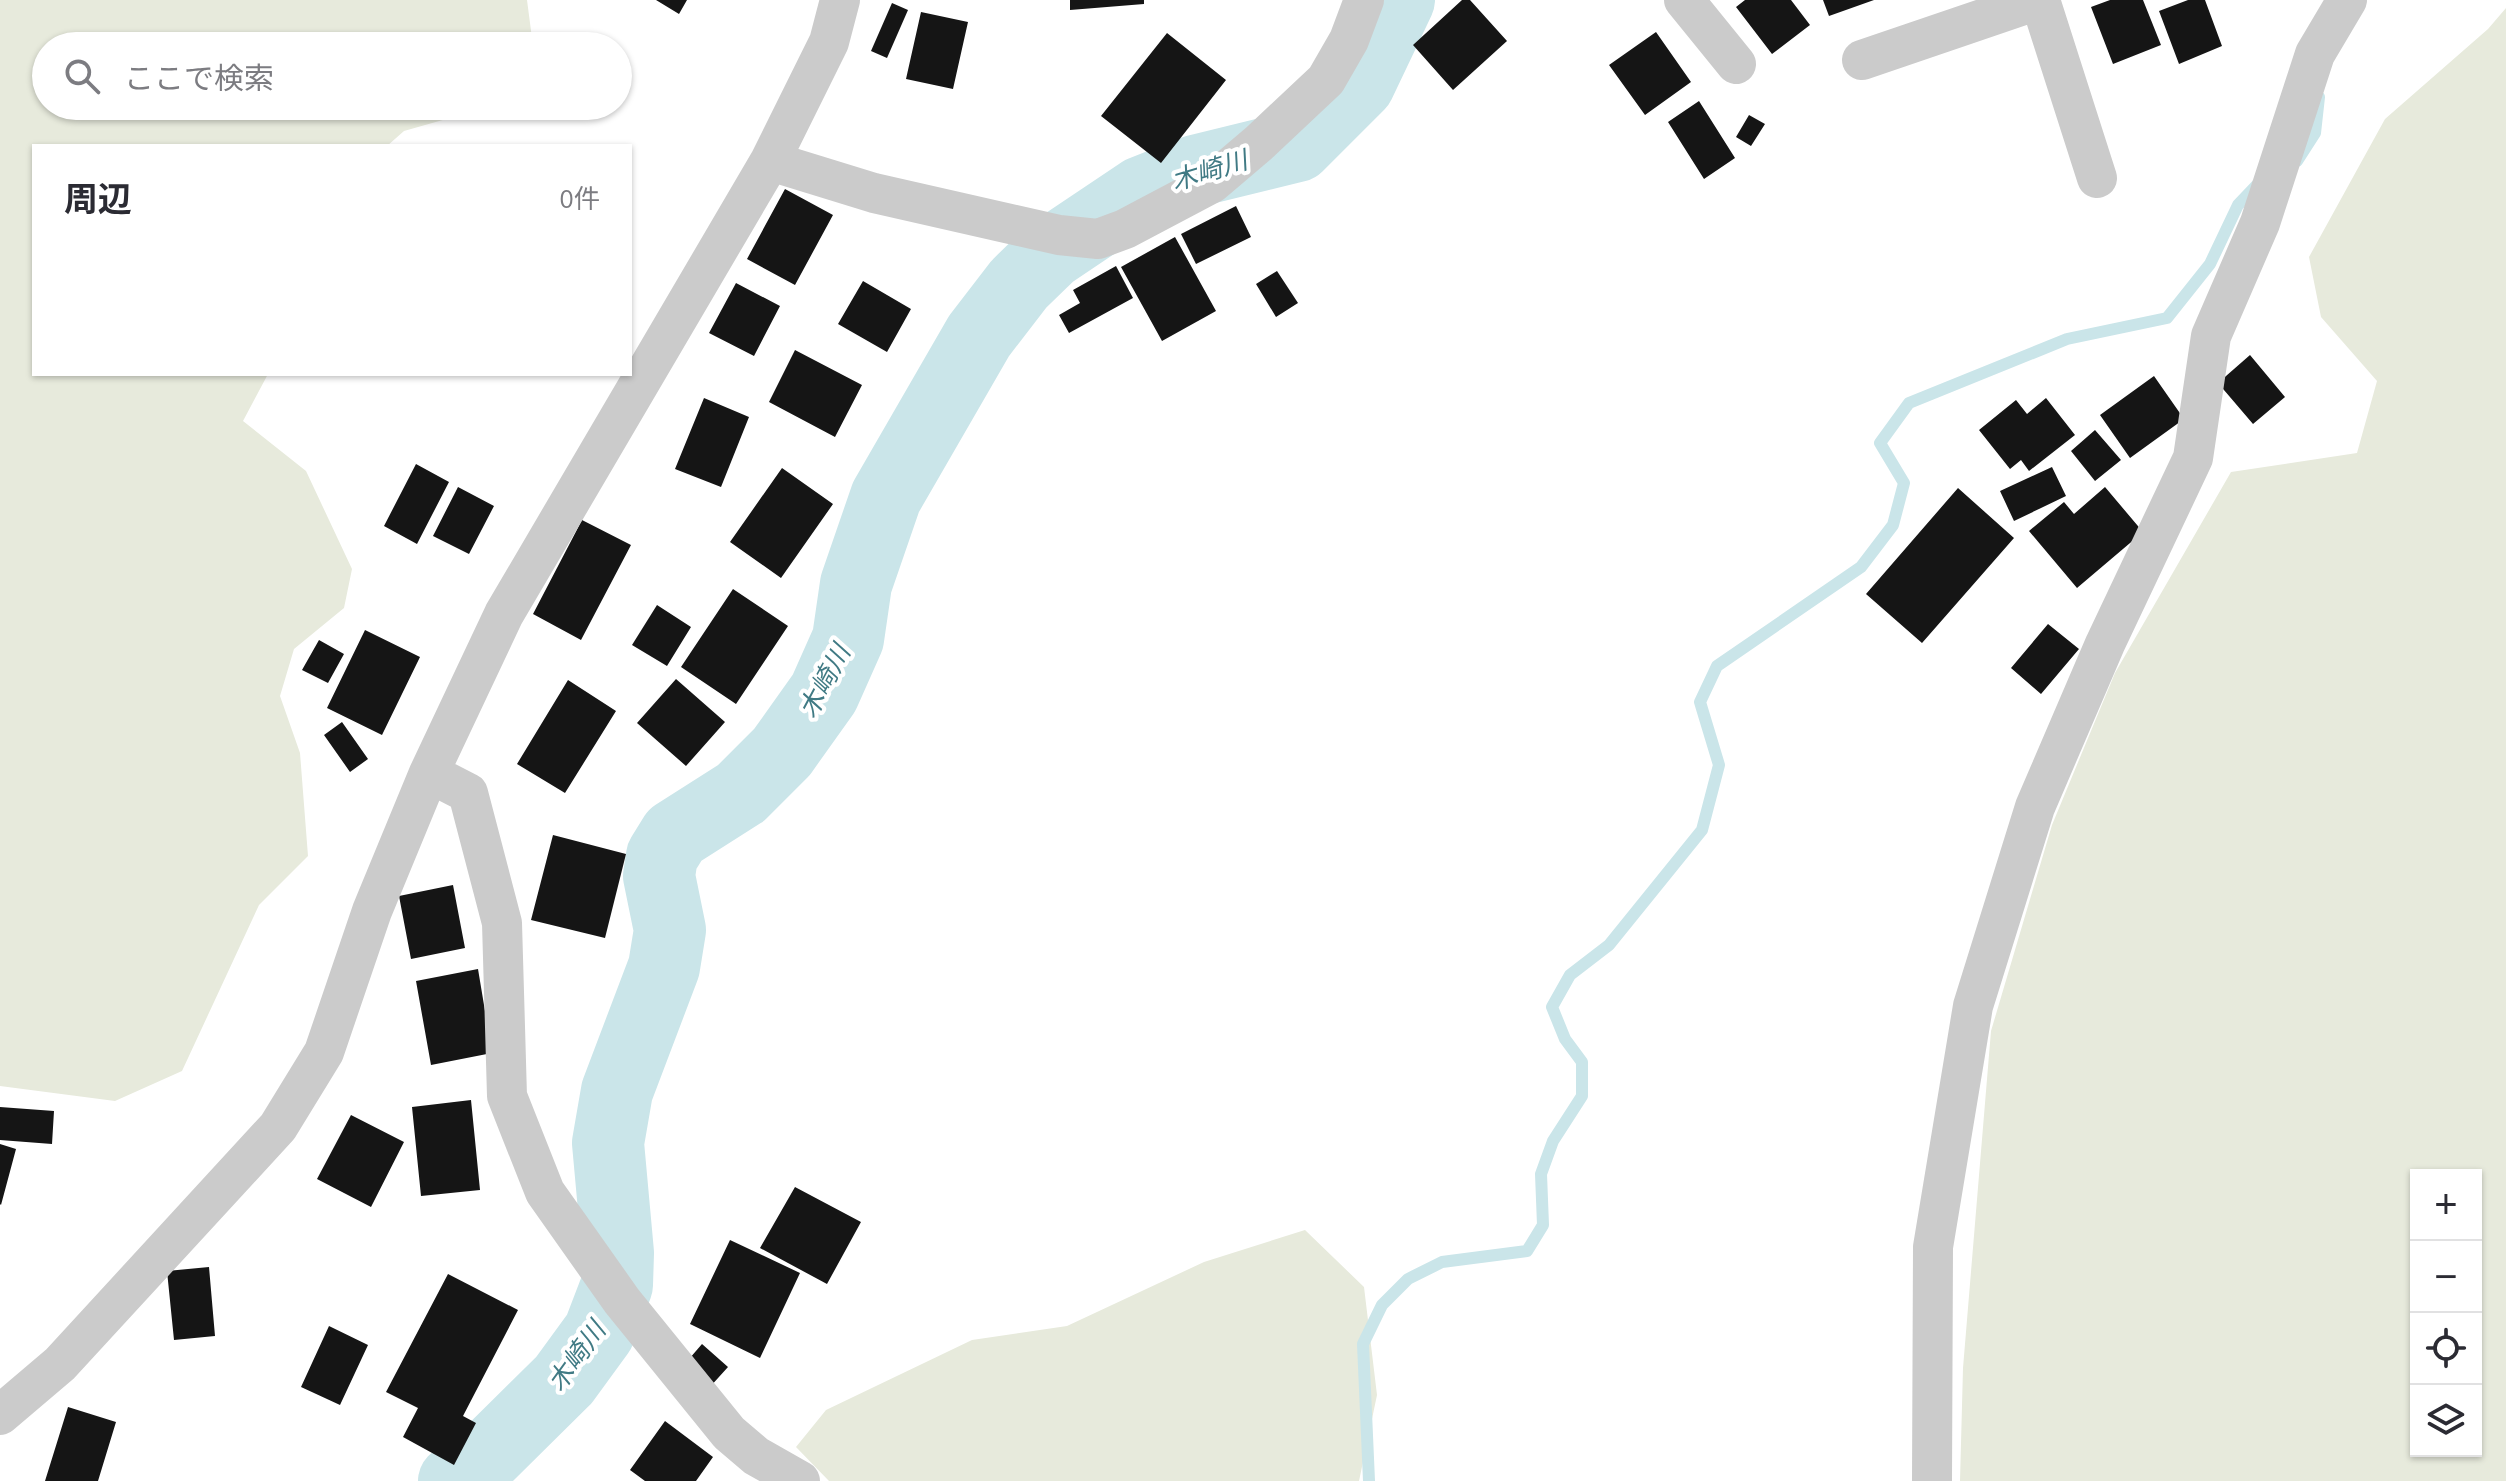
<!DOCTYPE html>
<html lang="ja">
<meta charset="utf-8">
<style>
body{margin:0;font-family:Ubuntu,"Noto Sans JP",sans-serif;background:#f7f7f7;color:#2b2b33}
.controls{position:absolute;right:24px;bottom:24px;display:grid;overflow:hidden;border-radius:0px;box-shadow:0 2px 6px #0004}
.controls button{width:72px;height:72px;display:grid;place-items:center;padding:0;border:0;border-bottom:2px solid #e1e1e2;background:#fff;color:#2b2b33;font:40px sans-serif}
.list{margin:0;padding:0;list-style:none}
h2{display:flex;justify-content:space-between;align-items:center;height:104px;margin:0;padding:0 32px;font-size:34px}
h2 small{font-size:26px;font-weight:400;color:#7c7c81}
.icon{flex:none;width:44px;height:44px;fill:none;stroke:currentColor;stroke-width:2;stroke-linecap:round;stroke-linejoin:round}
.map{position:relative;flex:none;width:2506px;height:1481px;overflow:hidden}
.search{position:absolute;background:#fff;box-shadow:0 2px 6px #0004;left:32px;top:32px;width:600px;height:88px;display:flex;align-items:center;gap:20px;box-sizing:border-box;padding:0 28px;border-radius:44px;color:#7c7c81;font-size:30px}
.panel{position:absolute;background:#fff;box-shadow:0 2px 6px #0004;left:32px;top:144px;width:600px;height:232px;border-radius:0px}
.map>svg:first-child{display:block}
.green{fill:#e7eadc;fill-rule:evenodd}
.lines{fill:none;stroke-linecap:round;stroke-linejoin:round}
.stream{stroke:#cae5e9;stroke-width:12}
.river{stroke:#cae5e9;stroke-width:72}
.building{fill:#151515}
.street{stroke:#cbcbcb;stroke-width:40}
.labels{text-anchor:middle;dominant-baseline:central;stroke-width:8;stroke-linejoin:round;paint-order:stroke}
.water-label{font-size:26px;font-style:italic;fill:#407a84;stroke:#fff}
</style>
<div class="map">
<svg width="2506" height="1481" viewBox="0 0 2506 1481">
<rect width="100%" height="100%" fill="#fff"/>
<path class="green" d="M0,0H527L533,46H46V106H492L404,131L387,146H34V374H268L243,421L306,471L352,569L344,608L294,649L280,696L300,753L308,856L259,905L182,1071L115,1101L0,1086Z
M2506,8V1481H1960L1963,1368L1991,1031L2052,825L2115,673L2231,472L2357,453L2377,381L2321,317L2309,257L2385,119L2488,29ZM2476,1175V1451H2416V1175Z
M1305,1230L1364,1287L1377,1395L1359,1481H829L796,1447L826,1410L972,1340L1067,1326L1204,1262Z"/>
<g class="lines">
<path class="stream" d="M2297,161L2315,133L2319,97
M1369,1481L1363,1344L1382,1305L1408,1279L1442,1262L1527,1251L1543,1225L1541,1174L1553,1141L1582,1096V1062L1565,1039L1552,1007L1570,975L1609,945L1702,830L1719,765L1700,702L1717,666L1861,567L1893,525L1904,483L1880,443L1909,403L2067,339L2167,318L2210,264L2238,205L2258,184"/>
<path class="river" d="M454,1481L482,1461L564,1380L599,1332L617,1285L618,1253L608,1143L617,1091L664,967L670,930L659,876L662,856L675,835L741,793L782,752L824,693L848,639L856,584L886,497L979,336L1019,284L1051,253L1142,192L1195,171L1297,146L1359,84L1399,0"/>
</g>
<path class="building" d="M656,0H687L679,14Z
M1070,0H1144V4L1070,10Z
M1462,0H1470L1507,41L1453,90L1413,45Z
M1745,0H1791L1810,25L1772,54L1736,7Z
M1823,0H1874L1829,16Z
M2110,0H2143L2161,45L2113,64L2091,7Z
M2188,0H2205L2222,46L2179,64L2159,11Z
M892,3L908,10L887,58L871,51Z
M921,12L968,22L953,89L906,79Z
M1656,32L1691,82L1645,115L1609,65Z
M1167,33L1226,80L1161,163L1101,116Z
M1699,101L1735,158L1704,179L1668,122Z
M1749,115L1765,124L1751,146L1736,137Z
M785,189L833,215L795,285L747,259Z
M1236,206L1251,237L1196,264L1181,234Z
M1175,237L1216,311L1162,341L1121,267Z
M1116,266L1133,298L1069,333L1059,315L1080,303L1073,290Z
M1277,271L1298,303L1276,317L1256,284Z
M863,281L911,309L887,352L838,324Z
M736,283L780,306L754,356L709,333Z
M795,350L862,385L835,437L769,402Z
M2250,355L2285,397L2253,424L2218,383Z
M2154,376L2184,419L2130,458L2100,415Z
M704,398L749,417L721,487L675,469Z
M2046,398L2075,435L2029,471L2021,460L2010,469L1979,430L2016,400L2027,414Z
M2095,430L2121,460L2095,481L2071,451Z
M416,464L449,482L417,544L384,526Z
M2052,467L2066,496L2014,521L2000,491Z
M782,468L833,504L781,578L730,542Z
M458,487L494,506L469,554L433,536Z
M2105,487L2143,532L2077,588L2029,531L2064,502L2074,514Z
M1958,488L2014,538L1922,643L1866,594Z
M582,520L631,545L581,640L533,614Z
M733,589L788,626L736,704L681,667Z
M657,605L691,627L667,666L632,645Z
M2048,624L2079,649L2041,694L2011,668Z
M365,630L420,657L382,735L327,708Z
M319,640L344,654L328,683L302,670Z
M676,679L725,722L686,766L637,723Z
M568,680L616,711L565,793L517,764Z
M342,722L368,759L350,772L324,735Z
M553,835L626,854L605,938L531,920Z
M453,885L465,948L411,959L399,896Z
M478,969L492,1053L431,1065L416,981Z
M471,1100L480,1190L421,1196L412,1107Z
M0,1107L54,1111L52,1144L0,1140Z
M351,1115L404,1142L371,1207L317,1179Z
M0,1144L16,1149L1,1205L0,1204Z
M795,1187L861,1222L827,1284L760,1248Z
M730,1240L800,1273L760,1358L690,1324Z
M209,1267L215,1336L174,1340L167,1271Z
M448,1274L518,1310L463,1416L476,1423L454,1465L403,1437L418,1408L386,1392Z
M329,1326L368,1345L340,1405L301,1387Z
M702,1344L728,1367L709,1388L683,1366Z
M68,1407L116,1422L98,1481H45Z
M665,1421L713,1457L696,1481H645L630,1470Z"/>
<g class="lines">
<path class="street" d="M1684,0L1736,64
M2040,0L2097,178
M1862,60L2038,0
M770,161L874,193L1059,235L1098,239L1125,229L1212,183L1259,143L1326,80L1349,40L1364,0
M429,773L468,793L502,923L507,1096L545,1192L622,1301L729,1433L756,1456L800,1481
M0,1415L60,1364L278,1127L324,1052L372,911L429,773L504,614L770,161L829,42L840,0
M1932,1481L1933,1247L1973,1006L2035,807L2105,644L2193,458L2211,336L2260,223L2315,54L2347,0"/>
</g>
<g class="labels">
<g class="water-label">
<text transform="translate(1209 170) rotate(-17)">木崎川</text>
<text transform="translate(824 681) rotate(-62)">木崎川</text>
<text transform="translate(576 1356) rotate(-54)">木崎川</text>
</g>
</g>
</svg>
<div class="controls">
<button>+</button>
<button>−</button>
<button><svg class="icon" aria-label="locate" viewBox="0 0 24 24"><circle cx="12" cy="12" r="6"/><path d="M12 2v4M12 18v4M2 12h4M18 12h4"/></svg></button>
<button><svg class="icon" aria-label="layers" viewBox="0 0 24 24"><path d="M12 4l9 5-9 5-9-5zM3 14l9 5 9-5"/></svg></button>
</div>
<div class="search"><svg class="icon" aria-label="search" viewBox="0 0 24 24"><circle cx="10" cy="10" r="6"/><path d="M15 15l6 6"/></svg>ここで検索</div>
<section class="panel">
<h2>周辺<small>0件</small></h2>
<ul class="list">
</ul>
</section>
</div>
